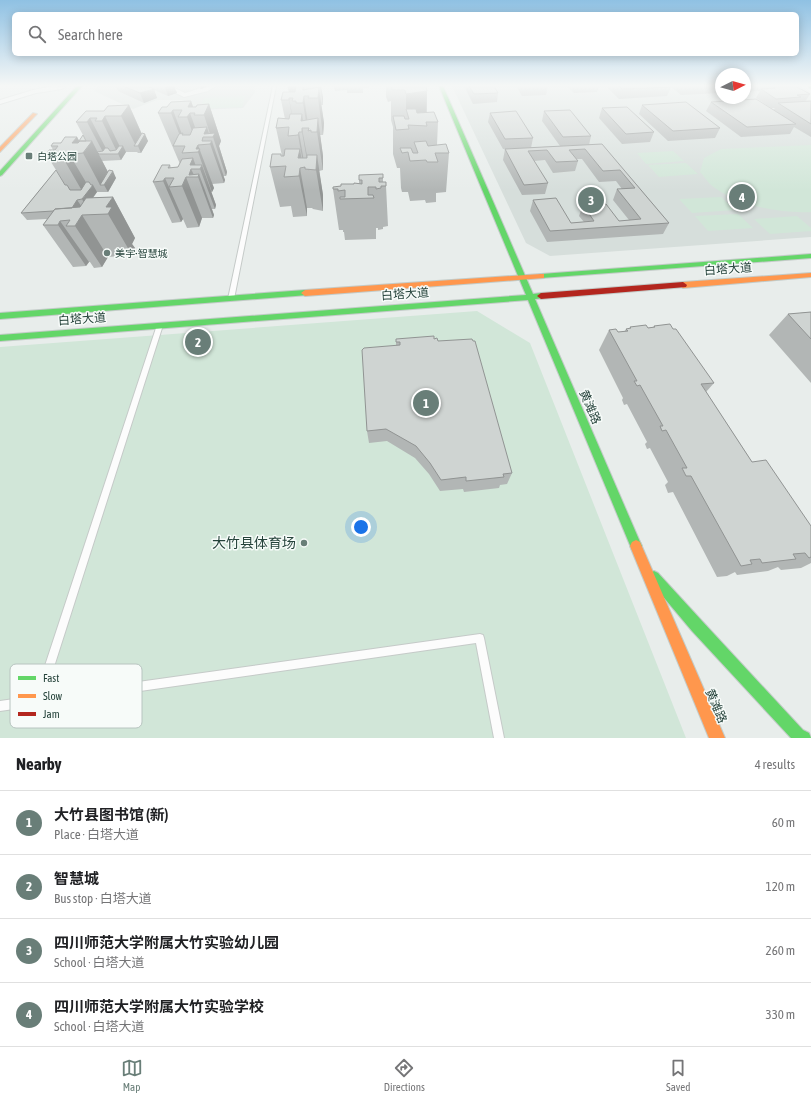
<!DOCTYPE html>
<meta charset="utf-8">
<style>
body{margin:0;font-family:"Asap Condensed","Noto Sans SC",sans-serif;background:#f2f2f2;color:#202124}
.compass{position:absolute;left:715px;top:68px;width:36px;height:36px;border-radius:50%;background:#fff;box-shadow:0 2px 10px #0003;rotate:84deg}
.you{position:absolute;left:361px;top:527px;width:14px;height:14px;margin:-10px;border:3px solid #fff;border-radius:50%;background:#1a73e8;box-shadow:0 0 0 6px #1a73e833}
.badge{display:grid;place-items:center;width:26px;height:26px;border-radius:50%;background:#697e78;color:#fff;font-size:13px;font-weight:700}
.pin{position:absolute;translate:-50% -50%;border:2px solid #fff;box-shadow:0 1px 4px #0006}
.list{margin:0;padding:0;list-style:none}
h2{display:flex;justify-content:space-between;align-items:center;height:52px;margin:0;padding:0 16px;font-size:17px}
h2 small{font-size:13px;font-weight:400;color:#757577}
.list li{display:grid;grid-template-columns:26px 1fr auto;gap:12px;align-items:center;box-sizing:border-box;height:64px;padding:0 16px;border-top:1px solid #e0e0e0}
.list b{display:block;font-size:15px;white-space:nowrap}
.list p{margin:0;font-size:13px;white-space:nowrap;color:#757577}
.list em{font-size:13px;font-style:normal;color:#757577}
.icon{flex:none;width:22px;height:22px;fill:none;stroke:currentColor;stroke-width:2;stroke-linecap:round;stroke-linejoin:round}
.map{position:relative;flex:none;width:811px;height:738px;overflow:hidden}
.search{position:absolute;background:#fff;box-shadow:0 2px 10px #0003;left:12px;right:12px;top:12px;height:44px;display:flex;align-items:center;gap:10px;box-sizing:border-box;padding:0 14px;border-radius:6px;color:#757577;font-size:15px}
.sheet{height:308px;background:#fff}
nav{display:flex;justify-content:space-around;align-items:center;box-sizing:border-box;height:56px;border-top:1px solid #e0e0e0;background:#fff;font-size:11px;color:#757577}
nav a{display:grid;justify-items:center;gap:2px}
nav .on{color:#697e78}
.map>svg:first-child{display:block}
.built{fill:#d6dedb}
.green{fill:#d1e6d8}
.lines{fill:none;stroke-linecap:round;stroke-linejoin:round}
.lane-casing{stroke:#c5cac8;stroke-width:2}
.street-casing{stroke:#c5cac8;stroke-width:2}
.fast-casing{stroke:#c3cbc8;stroke-width:2}
.slow-casing{stroke:#c3cbc8;stroke-width:2}
.jam-casing{stroke:#c3cbc8;stroke-width:2}
.lane{fill:#fcfcfc;fill-rule:evenodd}
.street{fill:#fcfcfc;fill-rule:evenodd}
.fast{fill:#63d668;fill-rule:evenodd}
.slow{fill:#ff974d;fill-rule:evenodd}
.jam{fill:#b3261e;fill-rule:evenodd}
.wall{fill:#b2b6b5}
.shaded-wall{fill:#919493}
.building{fill:#cfd4d2;stroke:#919493}
.poi-dot{fill:#697e78;stroke:#f7fbf9;stroke-width:1.5}
.labels{text-anchor:middle;dominant-baseline:central;stroke-width:3;stroke-linejoin:round;paint-order:stroke}
.far-poi-label{font-size:10px;fill:#24423a;stroke:#f7fbf9;text-anchor:start}
.street-label{font-size:12px;fill:#24423a;stroke:#f7fbf9}
.near-poi-label{font-size:14px;fill:#24423a;stroke:#f7fbf9;text-anchor:end}
.key{fill:#f7fbf9;stroke:#b8c4c0;stroke-width:1}
.key-label{font-size:11px;fill:#24423a}
</style>
<div class="map">
<svg width="811" height="738" viewBox="0 0 811 738">
<rect width="100%" height="100%" fill="#e8edeb"/>
<path class="built" d="M98,86H255L253,89L256,91L243,108L198,110L182,100H157L133,109L94,91Z
M452,86H721V98H745V86H800L811,93V237L550,256L526,243Z"/>
<path class="green" d="M245,96L242,107L200,109L204,98Z
M811,145V212C780,214 734,205 710,184C707,181 704,176 700,172L704,158L721,149Z
M673,151L684,161L646,164L637,153Z
M686,163L698,174L659,177L648,165Z
M721,197L735,210L692,213L679,199Z
M738,214L753,228L708,231L695,216Z
M797,216L811,228V231L770,234L754,219Z
M477,311L530,343L686,738H0V347Z"/>
<g class="lines">
<g class="lane-casing">
<path id="lane" d="M273,86H276L234,299L231,301L228,299Z
M160,323L163,325L45,695L480,634L483,635L484,638L504,738H494L476,643L0,711V701L35,696L157,325Z"/>
</g>
<g class="street-casing">
<path id="street" d="M54,86L65,87L62,89L36,93L0,104V100L33,90Z
M161,86H170L185,93L208,86H216L208,91L184,97Z"/>
</g>
<g class="fast-casing">
<path id="fast" d="M77,86H82L2,175L0,176V171Z
M439,86H443L533,294L541,293L545,296L544,298L535,299L640,542L642,546L640,550L636,552L632,550L528,300L0,341V335L526,295Z
M809,86H811V88H809Z
M811,254V258L541,278L537,276L541,274Z
M305,290L308,291L309,293L308,295L0,319V313Z
M654,571L658,573L702,621L803,730L809,733L811,738H791L692,631L650,581L648,577L650,573Z"/>
</g>
<g class="slow-casing">
<path id="slow" d="M33,113L37,114L0,152V147Z
M811,273V277L683,288L679,285L683,282Z
M541,274H544V278L305,296L301,293L305,290Z
M636,540L640,542L725,738H709L630,546L632,542Z"/>
</g>
<g class="jam-casing">
<path id="jam" d="M683,282L687,285L686,287L541,299L537,296L541,293Z"/>
</g>
<use href="#lane" class="lane"/>
<use href="#street" class="street"/>
<use href="#fast" class="fast"/>
<use href="#slow" class="slow"/>
<use href="#jam" class="jam"/>
</g>
<path class="wall" d="M116,86H174L177,93L168,96L154,90L157,98L144,103L118,91Z
M196,86H209L201,89Z
M287,86H321L323,98V105H321L324,123L323,135H320L323,156V170L319,171L323,195V211L313,209L312,208H307V216L293,217L291,206L280,207L270,167L282,156L276,128L285,119L281,100L289,92Z
M334,86H369V88H363V93H347V90L335,91Z
M386,86H426L427,91V112L438,122L437,145L449,153L446,192L436,193V202L426,203L425,200L410,201L408,192H402L401,188L400,168H397L393,154V127L391,120V101L388,102L386,97Z
M464,86H494L498,93L497,102L473,104Z
M516,86H548L546,95L522,96Z
M567,86H599L597,92L574,93Z
M606,86H670L671,87L667,96L619,99Z
M721,86V93L681,95L671,87Z
M745,86H783L810,94L805,102L811,101V137L794,127L790,134L741,137L706,111L711,102L773,110L775,108H771L756,98L760,91L746,92L745,91Z
M191,101L193,107L209,104L221,141L219,146L227,172L226,176H223L225,180L224,183L212,184L214,188L212,192H211L216,205L215,209H212L214,215L213,218H202L199,227L187,228L183,219L181,222L172,223L153,182L170,165L171,168L178,167L180,164L158,113L167,107Z
M129,105L142,134L148,141L141,153H138L137,152H126L121,160L102,161L108,172L116,178L108,192H97L93,198L113,197L135,238L132,244L135,248L132,255L108,257L102,267L94,268L90,262H89L86,266L73,267L43,225L47,219L27,220L21,213L56,170L46,154L53,150L51,146L77,137L79,141L83,135L76,122L104,111Z
M642,105L720,128L715,138L668,141L639,114Z
M602,108L654,132L650,142L622,144L599,118Z
M544,111L591,136L589,145L602,144L669,223L663,234L547,242L530,211L533,200L571,223L584,222L579,216L583,205L619,221L629,220L613,200L617,189H622L616,181L599,182L582,159H576L578,161L575,171L553,173L545,160L534,161L548,183L545,194L522,195L503,160L505,149L560,146L542,121Z
M490,113L533,138L531,148L503,149L488,122Z
M359,175L383,178V182L386,186L388,226L383,227V229L378,230V228H376V239L345,240L344,232H343V230H339L333,189L341,186L359,183Z
M811,312V383L769,335L788,314Z
M654,326L673,329L714,383L706,392L752,462L811,526V563L801,568L781,570L778,567L768,571L737,575L735,572L727,576L717,577L673,492L668,493L665,485L668,482L650,448L647,449L645,444L647,442L627,404L624,405L622,400L623,398L599,350L609,330L618,332H624L626,329H629L630,327L648,328L653,327Z
M396,339H434L438,341L512,473L507,484L500,485L499,488L464,492L463,489L440,491L429,474L415,458L387,441L369,443L367,431L396,346Z"/>
<path class="shaded-wall" d="M167,86H174L177,93L168,96L165,87Z
M201,86H209L201,89Z
M288,86H298L296,101L293,98H290Z
M320,86H321L323,98V105Z
M319,87L324,123L323,135L318,98Z
M154,89L157,98L144,103L140,93Z
M427,91L426,122L409,119L406,109V129V94Z
M304,96L309,131V128H307L303,103Z
M289,98L296,135V137L289,100Z
M191,101L196,115L195,113L188,107Z
M209,104L221,141L219,146L227,172L226,176L213,137H211L204,115Z
M129,105L143,137L145,134L148,141L141,153L138,146H136L121,116Z
M173,110L187,148L185,146H184L171,113Z
M190,113L201,144L198,145L214,188L212,192L198,152L196,149L197,145L187,117Z
M302,114L304,128H302L309,167V171L302,132L301,121Z
M105,116L121,149L123,146L126,152L121,160L102,121Z
M90,118L109,154H104L87,122Z
M318,118L323,156V170L317,132Z
M207,127L210,137L204,134Z
M299,132L305,168H304L298,135Z
M77,137L85,151L92,141L110,176L113,171L116,178L108,192L104,185H100L83,153L72,143Z
M212,141L225,180L224,183L210,144Z
M300,149L303,168L298,158Z
M68,152L90,189L93,185L97,192L86,207L82,199L85,196L63,158Z
M317,155L323,195V211L316,170Z
M193,158L197,169H191L195,177L189,175L190,165Z
M202,165L216,205L215,209L200,169Z
M300,168L307,208V216L299,176Z
M199,174L214,215L213,218L198,177Z
M186,177L202,218L199,227L182,186Z
M165,178L183,219L181,222L163,181Z
M113,197L135,238L132,244L135,248L132,255L108,214L106,207Z
M77,200L82,207L70,211Z
M82,215L108,257L102,267L75,226Z
M60,221L89,262L86,266L58,225Z"/>
<path class="building" d="M123,86H147L154,89L140,93Z
M296,86H303V90L319,87L318,98H308L309,96H304L303,103H296V101H292L293,98H289V100H281L283,92H295Z
M391,86H426L427,91L406,94L405,90H392Z
M469,86H494L498,93L474,94Z
M619,86H670L671,87L622,89Z
M772,86H782L784,87H797L810,94L797,95L801,97L776,99L761,89L775,88Z
M756,99L796,124L747,127L711,102Z
M191,101L188,107H196L197,105L209,104L204,115H194L195,113H190L187,117H178L182,110H173L171,113H158L162,107H167L171,102Z
M811,101V124L778,103Z
M686,102L720,128L673,131L642,105Z
M129,105L121,116H105L102,121H95L97,118H90L87,122H76L86,111H104L108,106Z
M627,107L654,132L626,134L602,108Z
M406,109H416L417,113L434,112L438,122H426L427,126L408,125L409,129L396,130L393,116H404L405,119H409Z
M570,110L591,136L563,137L544,111Z
M516,111L533,138L505,139L490,113Z
M290,114H302L301,121L318,118L317,132H311V130L308,131L309,128H302V132H299L298,135L288,136L289,127L276,128L278,118L289,119Z
M207,127L204,134L215,133L213,137H203L202,141H212L210,144L198,145L196,149H200L198,152L182,153L185,146H173L179,134L183,133L182,135H190L193,128Z
M142,133L145,134L138,146H134Z
M83,135L86,141H79Z
M65,137H77L72,143H78L80,141H92L83,153L73,154L75,151L68,152L63,158L51,159L55,154H46L49,150H55L58,146H51L53,143H61Z
M426,141L428,146L446,144L449,153H435L438,162H427L426,160L410,161L408,152L402,153L400,148H411L413,153H418L414,142Z
M602,144L669,223L550,231L533,200L556,198L571,223L594,221L583,205L606,204L619,221L641,219L617,189L635,188L620,170L603,171L585,149L569,150L578,161L556,162L547,150L528,151L548,183L524,185L505,149Z
M119,146H123L118,154H99L97,152L103,151L105,148H108L110,151L116,150Z
M285,149H300L298,158H307V155H317L316,170L305,169V167L300,168L299,176L284,177L286,166L270,167L272,154H281V156H284Z
M193,158L190,165H202L200,169H191L189,175L199,174L198,177H186L182,186L169,187L174,178H165L163,181L153,182L162,165H170L168,168L178,167L182,159Z
M56,170L65,185H67L70,190H81L86,182H89L91,185H93L82,199L77,200L72,208L55,209L53,211L21,213Z
M109,170L113,171L104,185H100Z
M383,174V178H379V182H386V186H381V188L376,189V187H368V195H373L374,198L340,199V197H345V190L338,191V189H333V187L341,186V184H354V183L362,184V180H359V175Z
M113,197L106,207H112L108,214L82,215L75,226H66L70,220L60,221L58,225H43L55,209L80,207L86,198Z
M811,312V339L788,314Z
M670,324L673,329H676L714,383L701,384L752,462L766,460L811,526V557L809,558L805,553L793,554L796,559L762,563L760,559L750,560L752,564L741,566L691,476H686L682,468H687L666,430L662,431L660,426H663L640,385L637,386L634,381H637L609,330L616,329L618,332L628,331L626,329L631,328L630,327L646,325L648,328L655,327L654,326Z
M434,336V339L437,338L438,341L472,339L473,341H475L512,473L503,474L504,477L466,481V477L441,480L430,463L416,446L386,429L367,431L362,350L364,348L400,345V342H396V339Z"/>
<linearGradient id="sky" x2="0" y2="1"><stop stop-color="#8fc1e3"/><stop offset="0.45" stop-color="#f5f7f6"/><stop offset="1" stop-color="#f5f7f6" stop-opacity="0"/></linearGradient>
<rect width="811" height="190" fill="url(#sky)"/>
<g class="poi-dot">
<rect x="25" y="152" width="8" height="8" rx="2"/>
<circle cx="107" cy="253" r="4"/>
<circle cx="304" cy="543" r="4"/>
</g>
<g class="labels">
<g class="far-poi-label">
<text x="37" y="156">白塔公园</text>
<text x="115" y="253">美宇•智慧城</text>
</g>
<g class="street-label">
<text transform="translate(728 269) rotate(-4)">白塔大道</text>
<text transform="translate(405 294) rotate(-4)">白塔大道</text>
<text transform="translate(82 319) rotate(-4)">白塔大道</text>
<text transform="translate(590 407) rotate(67)">黄滩路</text>
<text transform="translate(716 706) rotate(67)">黄滩路</text>
</g>
<g class="near-poi-label">
<text x="296" y="543">大竹县体育场</text>
</g>
</g>
<rect x="10" y="664" width="132" height="64" rx="6" class="key"/>
<rect x="18" y="676" width="18" height="4" fill="#63d668"/>
<rect x="18" y="694" width="18" height="4" fill="#ff974d"/>
<rect x="18" y="712" width="18" height="4" fill="#b3261e"/>
<g class="key-label">
<text x="43" y="682">Fast</text>
<text x="43" y="700">Slow</text>
<text x="43" y="718">Jam</text>
</g>
</svg>
<svg class="compass" viewBox="-18 -18 36 36"><path d="M0-13l5 13h-10z" fill="#e53935"/><path d="M0 13l5-13h-10z" fill="#757577"/></svg>
<div class="you"></div>
<div class="pin badge" style="left:426px;top:403px">1</div>
<div class="pin badge" style="left:198px;top:342px">2</div>
<div class="pin badge" style="left:591px;top:200px">3</div>
<div class="pin badge" style="left:742px;top:197px">4</div>
<div class="search"><svg class="icon" aria-label="search" viewBox="0 0 24 24"><circle cx="10" cy="10" r="6"/><path d="M15 15l6 6"/></svg>Search here</div>
</div>
<section class="sheet">
<h2>Nearby<small>4 results</small></h2>
<ul class="list">
<li><span class="badge">1</span><div><b>大竹县图书馆 (新)</b><p>Place · 白塔大道</p></div><em>60 m</em></li>
<li><span class="badge">2</span><div><b>智慧城</b><p>Bus stop · 白塔大道</p></div><em>120 m</em></li>
<li><span class="badge">3</span><div><b>四川师范大学附属大竹实验幼儿园</b><p>School · 白塔大道</p></div><em>260 m</em></li>
<li><span class="badge">4</span><div><b>四川师范大学附属大竹实验学校</b><p>School · 白塔大道</p></div><em>330 m</em></li>
</ul>
</section>
<nav>
<a class="on"><svg class="icon" aria-label="map" viewBox="0 0 24 24"><path d="M3 6l6-2 6 2 6-2v14l-6 2-6-2-6 2zM9 4v14M15 6v14"/></svg>Map</a>
<a><svg class="icon" aria-label="directions" viewBox="0 0 24 24"><path d="M12 3l9 9-9 9-9-9zM9 14v-3h6M13 9l2 2-2 2"/></svg>Directions</a>
<a><svg class="icon" aria-label="saved" viewBox="0 0 24 24"><path d="M7 4h10v16l-5-4-5 4z"/></svg>Saved</a>
</nav>
